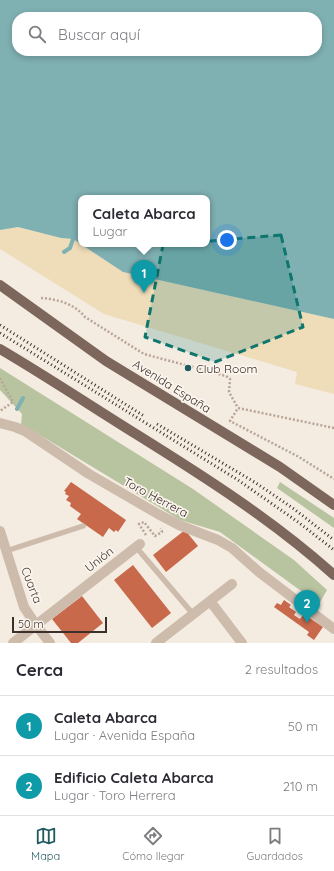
<!DOCTYPE html>
<html lang="es">
<meta charset="utf-8">
<style>
body{margin:0;font-family:Quicksand,sans-serif;background:#f2f2f3;color:#2b2b33}
.scale{position:absolute;left:12px;bottom:10px;width:95px;box-sizing:border-box;padding-left:4px;border:2px solid #3b302b;border-top:0;font-size:11px;line-height:14px;white-space:nowrap;color:#3b302b;-webkit-text-stroke:3px #fbf5ee;paint-order:stroke}
.you{position:absolute;left:227px;top:240px;width:14px;height:14px;margin:-10px;border:3px solid #fff;border-radius:50%;background:#1a73e8;box-shadow:0 0 0 6px #1a73e833}
.badge{display:grid;place-items:center;width:26px;height:26px;border-radius:50%;background:#1f5a5e;color:#fff;font-size:13px;font-weight:700}
.pin{position:absolute;translate:-50% -33px;filter:drop-shadow(0 1px 2px #0008)}
.pin::after{content:'';position:absolute;top:21px;width:14px;height:12px;background:inherit;clip-path:polygon(0 0,100% 0,50% 100%)}
.popup{position:absolute;left:78px;top:195px;width:132px;height:52px;box-sizing:border-box;display:grid;place-content:center;border-radius:8px;background:#fff;filter:drop-shadow(0 1px 3px #0005);font-size:13px;white-space:nowrap;color:#7c7c81}
.popup b{font-size:15px;color:#2b2b33}
.popup::after{content:'';position:absolute;left:50%;top:100%;margin-left:-8px;border:8px solid transparent;border-top-color:#fff}
.list{margin:0;padding:0;list-style:none}
h2{display:flex;justify-content:space-between;align-items:center;height:52px;margin:0;padding:0 16px;font-size:17px}
h2 small{font-size:13px;font-weight:400;color:#7c7c81}
.list li{display:grid;grid-template-columns:26px 1fr auto;gap:12px;align-items:center;box-sizing:border-box;height:60px;padding:0 16px;border-top:1px solid #e1e1e2}
.list b{display:block;font-size:15px;white-space:nowrap}
.list p{margin:0;font-size:13px;white-space:nowrap;color:#7c7c81}
.list em{font-size:13px;font-style:normal;color:#7c7c81}
.icon{flex:none;width:22px;height:22px;fill:none;stroke:currentColor;stroke-width:2;stroke-linecap:round;stroke-linejoin:round}
.map{position:relative;flex:none;width:334px;height:643px;overflow:hidden}
.search{position:absolute;background:#fff;box-shadow:0 2px 6px #0003;left:12px;right:12px;top:12px;height:44px;display:flex;align-items:center;gap:10px;box-sizing:border-box;padding:0 14px;border-radius:16px;color:#7c7c81;font-size:15px}
.sheet{height:172px;background:#fff}
nav{display:flex;justify-content:space-around;align-items:center;box-sizing:border-box;height:56px;border-top:1px solid #e1e1e2;background:#fff;font-size:11px;color:#7c7c81}
nav a{display:grid;justify-items:center;gap:2px}
nav .on{color:#1f5a5e}
.map>svg:first-child{display:block}
.green{fill:#b8c4a0}
.sand{fill:#efdcb8}
.water{fill:#7fb0b2;fill-rule:evenodd}
.lines{fill:none;stroke-linecap:round;stroke-linejoin:round}
.stream{stroke:#7fb0b2;stroke-width:4}
.building{fill:#c8694b}
.path{stroke:#b9a596;stroke-width:2.5;stroke-dasharray:2 2;stroke-linecap:butt}
.service{stroke:#cdbbac;stroke-width:5.5}
.minor{stroke:#cdbbac;stroke-width:10}
.tertiary{stroke:#cdbbac;stroke-width:10}
.primary{stroke:#7d675c;stroke-width:10}
.rail{stroke:#3b302b;stroke-width:3;stroke-dasharray:1 3;stroke-linecap:butt}
.marked{fill:#0f766e;fill-opacity:0.2;stroke:#0f766e;stroke-width:3;stroke-dasharray:8 5;stroke-linejoin:round}
.poi-dot{fill:#1f5a5e;stroke:#fbf5ee;stroke-width:1.5}
.labels{text-anchor:middle;dominant-baseline:central;stroke-width:3.5;stroke-linejoin:round;paint-order:stroke}
.poi-label{font-size:12px;fill:#3b302b;stroke:#fbf5ee;text-anchor:start}
.street-label{font-size:12px;fill:#3b302b;stroke:#fbf5ee}
</style>
<div class="map">
<svg width="334" height="643" viewBox="0 0 334 643">
<rect width="100%" height="100%" fill="#f4ebe1"/>
<path class="green" d="M0,368L193,489L294,560L327,590L319,604L220,532L180,520L30,429L21,425L22,414L0,390Z
M280,482L334,518V528L277,488Z"/>
<path class="sand" d="M18,227L61,238L73,239L123,272L334,319V394L295,384L297,372L104,314L0,249V230Z"/>
<path class="water" d="M0,0H334V319L123,272L73,239L61,238L18,227L0,230ZM17,17H317V51H17ZM81,198H207V244H81Z"/>
<g class="lines">
<path class="stream" d="M64,252L70,248L73,239
M17,409L23,398"/>
</g>
<path class="building" d="M71,482L126,520L118,532L116,530L114,532L109,528L103,537L77,519L81,514L70,506L71,503L66,500L69,496L65,494L66,492L64,491Z
M185,530L198,546L166,572L153,555Z
M133,565L171,613L152,628L114,580Z
M82,596L103,623L78,643H71L52,619Z
M284,600L291,605L289,607L296,612L294,615L300,619L304,614L323,627L314,640L307,635L309,632L274,607L277,603L281,605Z"/>
<g class="lines">
<path class="path" d="M41,298C57,299 75,304 85,317L144,354L226,376L230,379L229,392L238,408
M0,378L13,402L0,411
M334,428L238,408L230,421L299,457L334,479
M146,535L139,524L144,522L155,536L162,532L161,528"/>
<path class="service" d="M136,547L193,614
M6,551L83,526"/>
<path class="minor" d="M0,531L24,607L36,625L50,643
M210,601L242,643
M13,643L140,544
M156,643L232,584"/>
<path class="tertiary" d="M0,423L15,427L25,431L89,474L158,514L179,525L218,540L232,548L259,572L334,629"/>
<path class="primary" d="M0,285L106,361L280,467L334,505
M0,349C46,376 91,406 136,434C205,477 274,521 334,575"/>
<path class="rail" d="M0,325L144,416
M0,333L238,480L298,522L334,550
M157,424L256,483L294,509L334,540"/>
</g>
<path class="marked" d="M281,235L303,327L215,362L145,337L163,245Z"/>
<circle class="poi-dot" cx="188" cy="368" r="4"/>
<g class="labels">
<g class="poi-label">
<text x="196" y="368">Club Room</text>
</g>
<g class="street-label">
<text transform="translate(172 386) rotate(32)">Avenida España</text>
<text transform="translate(156 497) rotate(28)">Toro Herrera</text>
<text transform="translate(99 559) rotate(-38)">Unión</text>
<text transform="translate(32 585) rotate(69)">Cuarta</text>
</g>
</g>
</svg>
<div class="scale">50 m</div>
<div class="you"></div>
<div class="pin badge" style="left:144px;top:293px;background:#0f9aa8">1</div>
<div class="popup"><b>Caleta Abarca</b>Lugar</div>
<div class="pin badge" style="left:307px;top:623px;background:#0f9aa8">2</div>
<div class="search"><svg class="icon" aria-label="search" viewBox="0 0 24 24"><circle cx="10" cy="10" r="6"/><path d="M15 15l6 6"/></svg>Buscar aquí</div>
</div>
<section class="sheet">
<h2>Cerca<small>2 resultados</small></h2>
<ul class="list">
<li><span class="badge" style="background:#0f9aa8">1</span><div><b>Caleta Abarca</b><p>Lugar · Avenida España</p></div><em>50 m</em></li>
<li><span class="badge" style="background:#0f9aa8">2</span><div><b>Edificio Caleta Abarca</b><p>Lugar · Toro Herrera</p></div><em>210 m</em></li>
</ul>
</section>
<nav>
<a class="on"><svg class="icon" aria-label="map" viewBox="0 0 24 24"><path d="M3 6l6-2 6 2 6-2v14l-6 2-6-2-6 2zM9 4v14M15 6v14"/></svg>Mapa</a>
<a><svg class="icon" aria-label="directions" viewBox="0 0 24 24"><path d="M12 3l9 9-9 9-9-9zM9 14v-3h6M13 9l2 2-2 2"/></svg>Cómo llegar</a>
<a><svg class="icon" aria-label="saved" viewBox="0 0 24 24"><path d="M7 4h10v16l-5-4-5 4z"/></svg>Guardados</a>
</nav>
